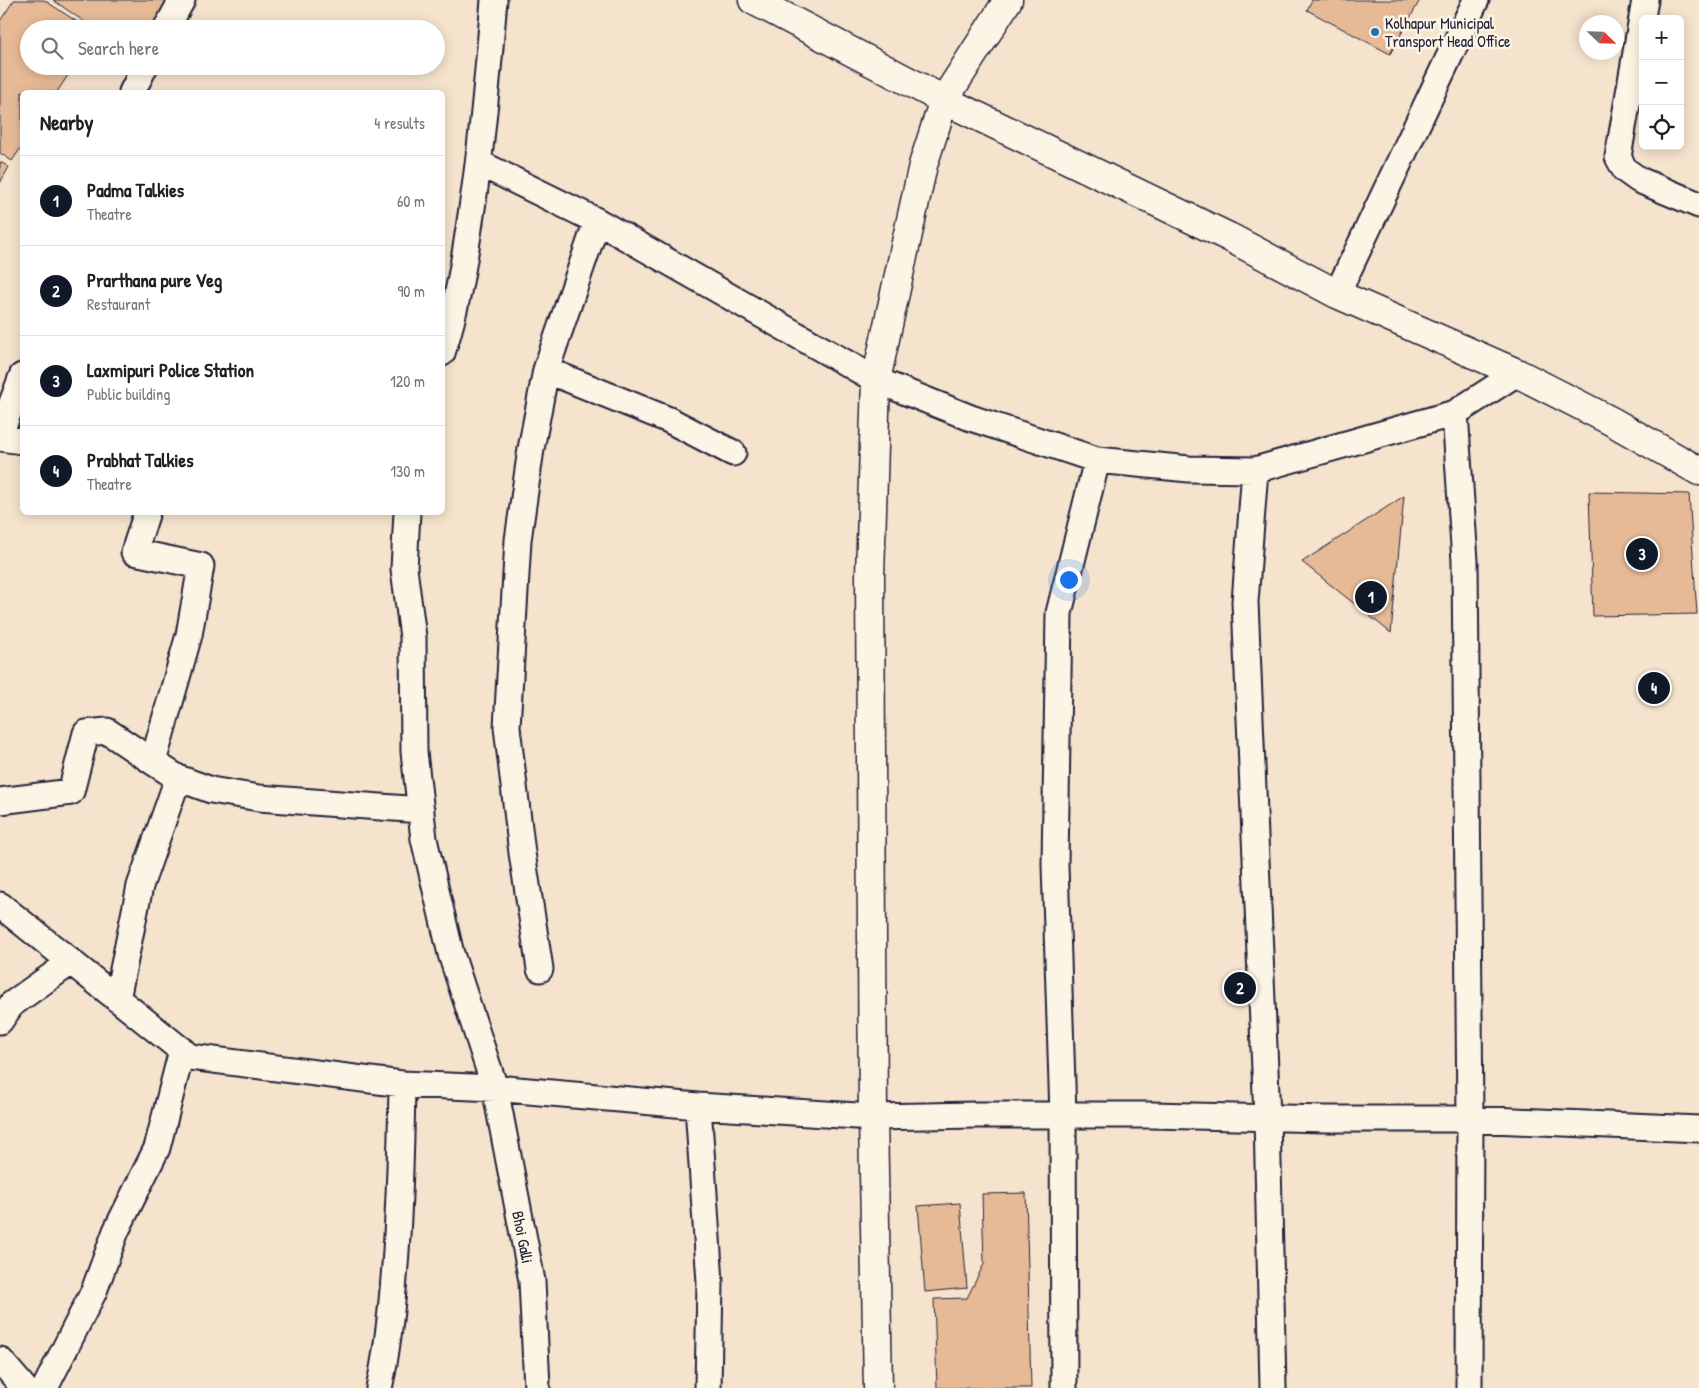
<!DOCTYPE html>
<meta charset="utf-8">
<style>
body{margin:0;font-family:"Patrick Hand",sans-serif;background:#f6f6f6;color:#202124}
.controls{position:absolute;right:15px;top:15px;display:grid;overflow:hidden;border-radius:8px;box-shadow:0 2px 12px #0003}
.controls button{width:45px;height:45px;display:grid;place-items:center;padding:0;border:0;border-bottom:1px solid #e0e0e0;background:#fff;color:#202124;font:25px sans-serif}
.compass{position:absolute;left:1579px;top:15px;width:45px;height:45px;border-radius:50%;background:#fff;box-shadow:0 2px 12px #0003;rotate:113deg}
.you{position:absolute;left:1068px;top:579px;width:18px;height:18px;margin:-12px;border:4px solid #fff;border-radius:50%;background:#1a73e8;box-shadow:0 0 0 8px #1a73e833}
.badge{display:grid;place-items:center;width:32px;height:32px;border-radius:50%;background:#111827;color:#fff;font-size:16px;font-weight:700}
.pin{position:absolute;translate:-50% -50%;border:2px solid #fff;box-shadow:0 1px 5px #0006}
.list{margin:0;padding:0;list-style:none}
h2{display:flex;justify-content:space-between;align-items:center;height:65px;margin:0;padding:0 20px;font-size:21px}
h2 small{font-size:16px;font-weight:400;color:#757577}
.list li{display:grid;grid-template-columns:32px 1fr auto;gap:15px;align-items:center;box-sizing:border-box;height:90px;padding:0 20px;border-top:1px solid #e0e0e0}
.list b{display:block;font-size:19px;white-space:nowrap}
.list p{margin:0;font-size:16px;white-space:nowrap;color:#757577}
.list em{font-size:16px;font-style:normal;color:#757577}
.icon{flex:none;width:28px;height:28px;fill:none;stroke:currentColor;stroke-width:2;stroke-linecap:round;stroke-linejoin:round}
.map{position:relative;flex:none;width:1699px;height:1388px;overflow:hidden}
.search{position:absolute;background:#fff;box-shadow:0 2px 12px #0003;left:20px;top:20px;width:425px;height:55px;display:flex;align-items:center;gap:12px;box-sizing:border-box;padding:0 18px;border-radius:28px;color:#757577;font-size:19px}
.panel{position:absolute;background:#fff;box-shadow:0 2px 12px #0003;left:20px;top:90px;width:425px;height:425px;border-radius:8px}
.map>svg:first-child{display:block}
.building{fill:#e6ba96;stroke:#22223b}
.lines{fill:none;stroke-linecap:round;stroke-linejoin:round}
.minor-casing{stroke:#22223b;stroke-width:29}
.tertiary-casing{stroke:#22223b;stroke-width:31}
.secondary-casing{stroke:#22223b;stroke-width:31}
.minor{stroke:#fcf5e5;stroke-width:25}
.tertiary{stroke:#fcf5e5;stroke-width:28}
.secondary{stroke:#fcf5e5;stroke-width:28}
.poi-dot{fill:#1f6fb2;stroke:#fcf5e5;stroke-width:2}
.labels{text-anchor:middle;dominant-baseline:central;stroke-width:5;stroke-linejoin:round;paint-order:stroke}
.poi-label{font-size:16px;fill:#22223b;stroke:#fcf5e5;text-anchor:start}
.street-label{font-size:16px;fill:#22223b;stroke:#fcf5e5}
</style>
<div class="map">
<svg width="1699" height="1388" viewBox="0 0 1699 1388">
<rect width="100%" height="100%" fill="#f5e3cd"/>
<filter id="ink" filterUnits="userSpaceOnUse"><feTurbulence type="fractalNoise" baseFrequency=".02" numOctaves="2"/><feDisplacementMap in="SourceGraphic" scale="10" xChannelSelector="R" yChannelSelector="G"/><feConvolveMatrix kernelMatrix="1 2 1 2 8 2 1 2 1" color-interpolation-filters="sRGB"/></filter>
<g filter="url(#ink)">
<path class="building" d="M14,0H44L88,29H29V66H74L57,92H22V146L12,161L0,153V21Z
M53,0H168L149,29H95Z
M1312,0H1420L1390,54L1307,10Z
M0,162L9,167L0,183Z
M1589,492L1689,494L1697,614L1593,616Z
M1404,496L1391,633L1302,562Z
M1026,1193L1031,1388H937L934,1299L967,1298L984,1264L982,1194Z
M960,1203L967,1288L925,1292L918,1206Z"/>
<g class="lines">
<g class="minor-casing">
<path id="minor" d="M1645,0L1618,157L1625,170L1639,180L1699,205
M166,29L182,0
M132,92L145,66
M479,163L597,221L876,380L971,418L1097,460L1189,469L1255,470
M1337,294L1476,0
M442,353C457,308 464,262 471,215C482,144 488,72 494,0
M546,370L669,420L733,453
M1455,413L1465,561L1470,1119L1469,1388
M0,435L22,376
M0,438L22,441
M407,512L404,569L413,637L414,752L424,839L451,954L495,1088L532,1281L537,1388
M178,778L211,790L259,798L421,810
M0,801L71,792L86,733L107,731L153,762
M0,905L190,1057L402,1084L495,1088L698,1106L873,1117L976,1115H1151L1326,1119H1470L1699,1129
M540,969L522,853L507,727L518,540L531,449L546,370L597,221
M117,999L140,886L178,778L153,762L189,635L201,566L134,552L147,512
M0,1021L12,1004L71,962
M698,1106L710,1282L708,1388
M0,1360L24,1388
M45,1388L94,1291L116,1231L157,1148L182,1050
M379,1388C386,1359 389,1331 392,1301C399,1229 401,1157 402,1084
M1064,1388L1063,1115L1055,865L1059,613L1097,460
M1273,1388L1267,1117L1245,602L1255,470L1455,413L1517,373"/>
</g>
<g class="tertiary-casing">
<path id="tertiary" d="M878,1388L873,1117L870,576L876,380L923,165L944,100"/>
</g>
<g class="secondary-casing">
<path id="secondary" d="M753,0L944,100L1229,237L1337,294L1517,373L1611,421L1699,471
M944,100L1008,0"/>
</g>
<use href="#minor" class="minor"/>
<use href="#tertiary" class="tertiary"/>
<use href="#secondary" class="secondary"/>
</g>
</g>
<circle class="poi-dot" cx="1375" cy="32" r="5"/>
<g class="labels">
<g class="poi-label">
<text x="1385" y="23">Kolhapur Municipal<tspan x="1385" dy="18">Transport Head Office</tspan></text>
</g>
<g class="street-label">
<text transform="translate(523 1237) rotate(79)">Bhoi Galli</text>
</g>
</g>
</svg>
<div class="controls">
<button>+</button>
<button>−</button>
<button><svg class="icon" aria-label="locate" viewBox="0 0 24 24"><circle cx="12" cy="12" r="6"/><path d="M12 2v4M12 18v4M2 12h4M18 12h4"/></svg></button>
</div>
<svg class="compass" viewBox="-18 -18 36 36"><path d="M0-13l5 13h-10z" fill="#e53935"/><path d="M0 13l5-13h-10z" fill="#757577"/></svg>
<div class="you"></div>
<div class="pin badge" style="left:1371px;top:597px">1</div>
<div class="pin badge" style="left:1240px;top:988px">2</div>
<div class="pin badge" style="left:1642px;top:554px">3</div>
<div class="pin badge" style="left:1654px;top:688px">4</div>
<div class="search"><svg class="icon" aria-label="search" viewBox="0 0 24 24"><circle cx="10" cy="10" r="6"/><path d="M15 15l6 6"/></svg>Search here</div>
<section class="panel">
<h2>Nearby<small>4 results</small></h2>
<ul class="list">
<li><span class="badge">1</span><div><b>Padma Talkies</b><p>Theatre</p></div><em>60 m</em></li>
<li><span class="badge">2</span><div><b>Prarthana pure Veg</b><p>Restaurant</p></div><em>90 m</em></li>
<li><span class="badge">3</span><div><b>Laxmipuri Police Station</b><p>Public building</p></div><em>120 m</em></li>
<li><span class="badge">4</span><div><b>Prabhat Talkies</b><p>Theatre</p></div><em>130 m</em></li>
</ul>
</section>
</div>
